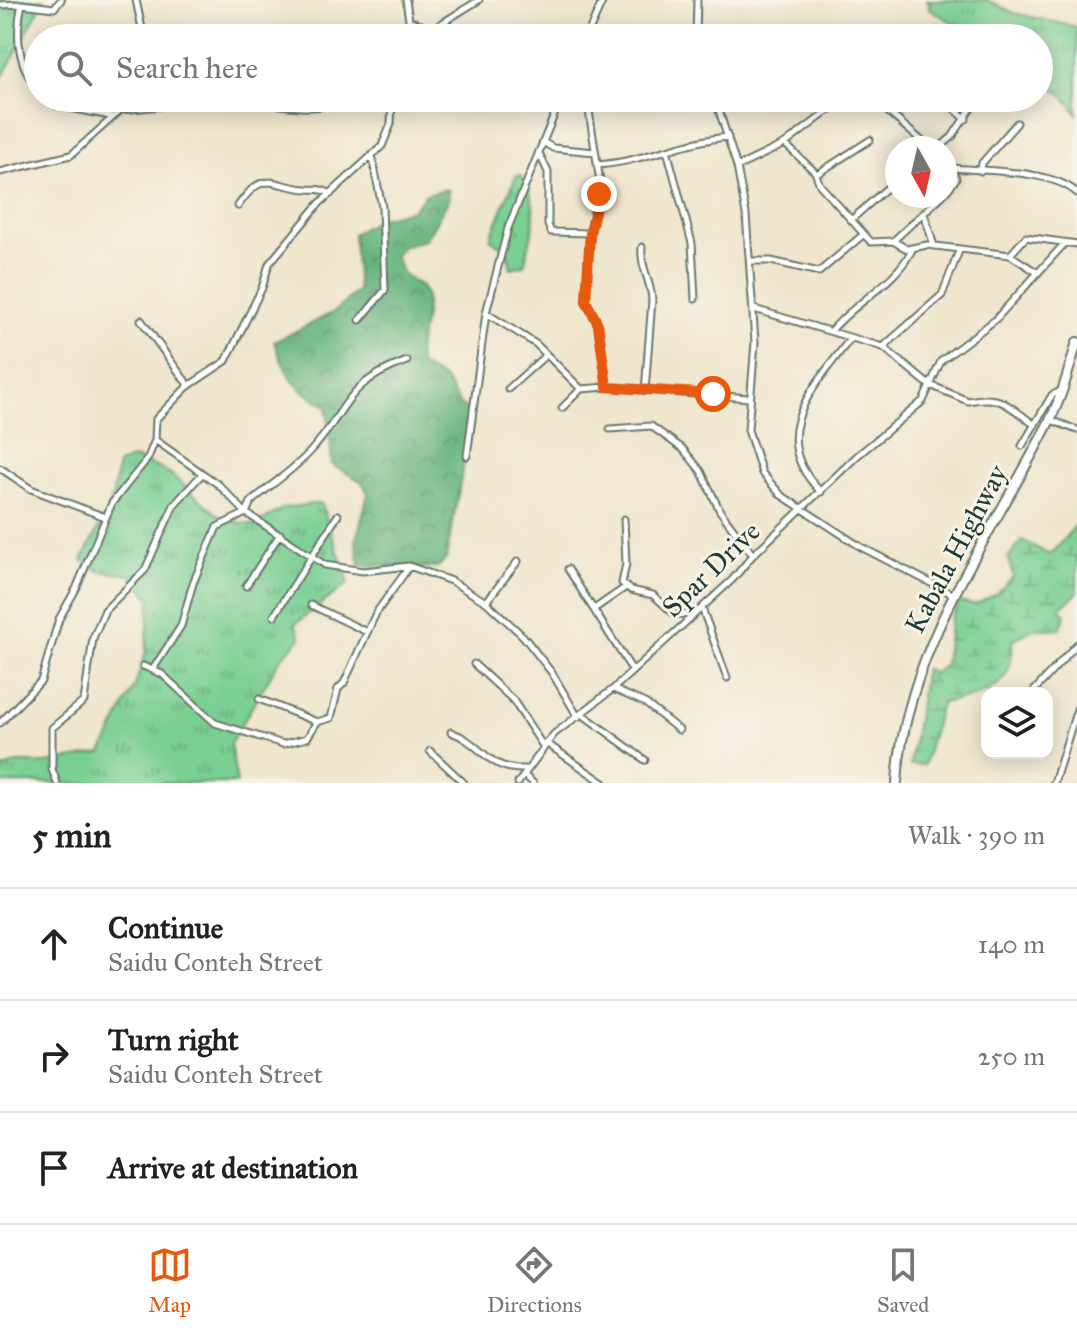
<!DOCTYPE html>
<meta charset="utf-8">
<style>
body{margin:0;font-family:"IM FELL Great Primer",serif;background:#f2f2f2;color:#222}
.controls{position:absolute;right:24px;bottom:24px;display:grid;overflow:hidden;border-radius:16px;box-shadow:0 4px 20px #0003}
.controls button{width:72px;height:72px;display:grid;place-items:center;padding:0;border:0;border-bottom:2px solid #e0e0e0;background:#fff;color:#222;font:40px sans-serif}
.compass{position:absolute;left:885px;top:136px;width:72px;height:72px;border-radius:50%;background:#fff;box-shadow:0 4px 20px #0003;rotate:172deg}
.stop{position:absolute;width:24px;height:24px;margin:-18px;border:6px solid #ea580c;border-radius:50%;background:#fff}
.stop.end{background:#ea580c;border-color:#fff;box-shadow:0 2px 8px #0008}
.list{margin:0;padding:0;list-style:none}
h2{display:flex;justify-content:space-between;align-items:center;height:104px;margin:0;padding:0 32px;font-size:34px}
h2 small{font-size:26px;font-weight:400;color:#767676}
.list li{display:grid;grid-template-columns:52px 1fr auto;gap:24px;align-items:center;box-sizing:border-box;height:112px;padding:0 32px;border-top:2px solid #e0e0e0}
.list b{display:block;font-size:30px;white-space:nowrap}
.list p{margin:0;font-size:26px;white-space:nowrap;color:#767676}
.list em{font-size:26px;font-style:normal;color:#767676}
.icon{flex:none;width:44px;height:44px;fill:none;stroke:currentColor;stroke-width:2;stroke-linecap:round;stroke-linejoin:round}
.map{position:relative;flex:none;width:1077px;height:783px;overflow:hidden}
.search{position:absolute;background:#fff;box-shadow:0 4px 20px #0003;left:24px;right:24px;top:24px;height:88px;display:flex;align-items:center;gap:20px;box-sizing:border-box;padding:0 28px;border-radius:44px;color:#767676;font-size:30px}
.sheet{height:440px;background:#fff}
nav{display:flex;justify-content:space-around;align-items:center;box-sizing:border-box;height:112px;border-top:2px solid #e0e0e0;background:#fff;font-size:22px;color:#767676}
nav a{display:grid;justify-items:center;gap:4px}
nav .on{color:#ea580c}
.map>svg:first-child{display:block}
.grass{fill:url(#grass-tufts);stroke:#4c8664;stroke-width:2}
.forest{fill:url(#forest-crowns);stroke:#417858;stroke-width:2}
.wetland{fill:url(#wetland-marsh);stroke:#4c8664;stroke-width:2}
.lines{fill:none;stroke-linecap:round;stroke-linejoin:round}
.minor-casing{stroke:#68786a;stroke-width:9}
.primary-casing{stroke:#68786a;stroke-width:12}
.minor{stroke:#fff;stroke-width:5}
.primary{stroke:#fff;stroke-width:8}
.route{stroke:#ea580c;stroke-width:10}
.labels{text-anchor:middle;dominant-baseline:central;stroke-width:6;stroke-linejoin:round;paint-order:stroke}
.street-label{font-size:28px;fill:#1f3d34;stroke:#f7f3e8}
</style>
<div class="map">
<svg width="1077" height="783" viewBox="0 0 1077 783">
<defs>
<pattern id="grass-tufts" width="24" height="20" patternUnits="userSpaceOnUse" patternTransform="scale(2)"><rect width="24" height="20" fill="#7acf93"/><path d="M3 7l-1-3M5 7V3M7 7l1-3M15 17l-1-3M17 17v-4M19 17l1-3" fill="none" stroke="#63a979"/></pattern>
<pattern id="forest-crowns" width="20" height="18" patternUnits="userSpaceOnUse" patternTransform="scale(2)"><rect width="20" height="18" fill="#63b27d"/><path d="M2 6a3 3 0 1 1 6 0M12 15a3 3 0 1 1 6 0" fill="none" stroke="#519267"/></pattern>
<pattern id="wetland-marsh" width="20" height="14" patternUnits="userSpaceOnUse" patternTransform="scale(2)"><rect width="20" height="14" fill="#7acf93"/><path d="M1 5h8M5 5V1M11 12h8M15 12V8" fill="none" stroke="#63a979"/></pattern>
</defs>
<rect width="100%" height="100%" fill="#f7f3e8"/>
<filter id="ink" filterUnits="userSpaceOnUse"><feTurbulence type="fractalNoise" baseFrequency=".0125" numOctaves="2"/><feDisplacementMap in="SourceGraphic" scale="16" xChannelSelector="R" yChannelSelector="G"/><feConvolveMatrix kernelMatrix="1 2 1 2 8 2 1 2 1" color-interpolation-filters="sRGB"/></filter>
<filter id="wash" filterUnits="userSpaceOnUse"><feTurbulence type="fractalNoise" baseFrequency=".006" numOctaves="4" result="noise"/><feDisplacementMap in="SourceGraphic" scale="32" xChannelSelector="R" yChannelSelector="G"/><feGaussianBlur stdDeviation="1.8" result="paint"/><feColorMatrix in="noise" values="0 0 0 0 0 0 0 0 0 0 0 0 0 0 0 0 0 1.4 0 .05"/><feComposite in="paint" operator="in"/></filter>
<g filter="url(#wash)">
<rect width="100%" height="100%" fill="#f0e6cd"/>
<path class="grass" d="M0,0H44L0,82Z
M925,0H987L1014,13L1077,27V114C1052,73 1039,100 1039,38C998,38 961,33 928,7L931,3Z
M521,175C542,206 533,232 524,265L511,268L507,251L490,239L516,176Z
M134,458L168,472L224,520L254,525L284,508L321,503L349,583L295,624L301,638L281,658L230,744L237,783H0V770L16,763H47L102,753L136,683L146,651L150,598L131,575L99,571L82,560L111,504L118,464Z"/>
<path class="forest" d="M448,189L449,200L425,240L402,247L395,255C397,260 399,269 403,273C409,282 422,281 425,294C430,317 415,338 419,364L445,380L461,406L471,410L472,420L446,559L438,567C412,570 386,564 360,566L356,540L368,494L362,482L332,465L327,406C293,389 287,377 274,342L334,312L358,290L353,234L380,218L412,210L426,194Z"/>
<path class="wetland" d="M1077,524V594L1060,607L1066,615L1060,629H1034L1012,640C1016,691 982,695 941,703L924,765H910L925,669L935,673L945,664L951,618L959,602L975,605L996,594L1013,577L1008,558L1022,540L1050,555Z"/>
</g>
<g filter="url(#ink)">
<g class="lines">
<g class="minor-casing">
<path id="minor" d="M136,0L144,38
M406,0L409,20L429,28
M0,5L22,4
M935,33L949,38
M418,38L479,0
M586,38L603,0
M696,38L697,0
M38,90C18,65 15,34 22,4L54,8L61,0
M45,98L56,105L110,116
M151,98L152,107
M253,98C279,107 322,113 346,98
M561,98L508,228L486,313L536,344L581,389L607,387L749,398
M587,98L600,182L590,233L586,301L598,324L607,387
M715,98L737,167L746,214L755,342L748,430L762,473L781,495L861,547L954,595
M872,98L930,148
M942,98L966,119
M543,142L553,148L595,152
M785,144L815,172L820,185L871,242L893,241L907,249L927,245L1010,255L1038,273
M939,148L952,137L978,98
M667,150L692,243L695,299
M539,153L548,172V225L551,232L590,233
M945,161L953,168L956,179L945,193
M597,165C643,162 682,141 728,137
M737,167L785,144L845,98
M953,168C986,171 1053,170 1077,193
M981,171L982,163L1017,123
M0,172L71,155L121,110L161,106L189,98
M817,174L870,140
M238,206C264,168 271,186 306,189C316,190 321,188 331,194
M924,213L934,246
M851,220L897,179
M893,241L942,196
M642,247C640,267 651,281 652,300L645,391
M1010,255L1026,237L1077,244
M750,261H771L819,272L864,234
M754,309L883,347
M141,320L189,386
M360,320L385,290L382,207L372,156
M832,330C857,300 894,285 912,250
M883,347L928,384L968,401C1002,394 1007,405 1035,425
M883,347L942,295L959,251
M508,389L546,355
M562,408L581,389
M1051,420L1077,430
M610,429L651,426L683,449L701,471L720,511L753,555
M155,440L219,485L246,513L325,565L363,571L409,566L451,581L486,602L523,636L552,673L578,717
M1022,446L1052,395L1061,391
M467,456L486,313
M0,468L31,489L105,517
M821,492C765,436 812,389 850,339
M624,519L626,564L622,583L631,590L653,595L674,614L692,615
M568,569L632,670
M246,586L280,534
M486,602L518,561
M311,605L367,632
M702,608L727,678
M594,609L626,587
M274,616L338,515
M474,664L513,700L543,746
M143,666L162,674L215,723L283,744L307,738L317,722L331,718L338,689L344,683L376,613L409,567
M153,669L181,626L193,583L217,527L246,513L251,502C269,486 292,471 309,453C351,408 340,386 407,361
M613,689L645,703L679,730
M1032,693L1077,644
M259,699L317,722
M582,714L645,760
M0,723L41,681L59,619L76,589L112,503L148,458L155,440L156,419L187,387L226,361L262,288L269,264L319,204L382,146L391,124L392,98
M451,732C484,744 486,771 527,769
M546,743L604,783
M430,751L464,783
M524,775L533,783
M57,783L52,769V728L84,701L93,638L105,610L145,570L174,505L202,474
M518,783L554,734L613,689L732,580L753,555L857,456L923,401L941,361L995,320L1065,243
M1054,783L1077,709"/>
</g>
<g class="primary-casing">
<path id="primary" d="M897,783C905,647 990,540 1049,422C1062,397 1069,369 1077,342"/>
</g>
<use href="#minor" class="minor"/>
<use href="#primary" class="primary"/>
</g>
</g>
<g class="lines" filter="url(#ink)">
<path class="route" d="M599,194L590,233L586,301L598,324L607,387L713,394"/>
</g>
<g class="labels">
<g class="street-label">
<text transform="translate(956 549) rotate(-62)">Kabala Highway</text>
<text transform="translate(711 569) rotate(-44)">Spar Drive</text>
</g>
</g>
</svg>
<div class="controls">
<button><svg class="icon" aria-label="layers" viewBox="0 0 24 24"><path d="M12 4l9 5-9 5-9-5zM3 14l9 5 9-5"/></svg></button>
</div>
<svg class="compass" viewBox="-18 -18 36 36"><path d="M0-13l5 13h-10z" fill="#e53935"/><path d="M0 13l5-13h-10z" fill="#767676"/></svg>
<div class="stop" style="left:713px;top:394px"></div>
<div class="stop end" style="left:599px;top:194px"></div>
<div class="search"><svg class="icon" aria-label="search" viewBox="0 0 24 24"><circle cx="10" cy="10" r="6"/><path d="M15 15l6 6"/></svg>Search here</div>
</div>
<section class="sheet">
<h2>5 min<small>Walk · 390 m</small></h2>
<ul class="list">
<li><svg class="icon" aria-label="ahead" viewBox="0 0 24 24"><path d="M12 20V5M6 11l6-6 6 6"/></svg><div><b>Continue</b><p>Saidu Conteh Street</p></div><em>140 m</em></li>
<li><svg class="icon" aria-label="right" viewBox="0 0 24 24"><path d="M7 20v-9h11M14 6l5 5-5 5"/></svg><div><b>Turn right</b><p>Saidu Conteh Street</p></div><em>250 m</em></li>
<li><svg class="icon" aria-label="arrive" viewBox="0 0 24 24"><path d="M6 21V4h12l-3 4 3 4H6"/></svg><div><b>Arrive at destination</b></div></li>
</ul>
</section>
<nav>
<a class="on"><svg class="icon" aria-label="map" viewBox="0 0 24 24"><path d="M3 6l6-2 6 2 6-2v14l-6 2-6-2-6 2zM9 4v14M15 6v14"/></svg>Map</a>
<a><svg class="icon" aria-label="directions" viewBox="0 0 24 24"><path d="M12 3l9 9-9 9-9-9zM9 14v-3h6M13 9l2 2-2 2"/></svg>Directions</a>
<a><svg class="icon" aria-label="saved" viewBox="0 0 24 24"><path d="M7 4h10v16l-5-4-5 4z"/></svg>Saved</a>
</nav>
